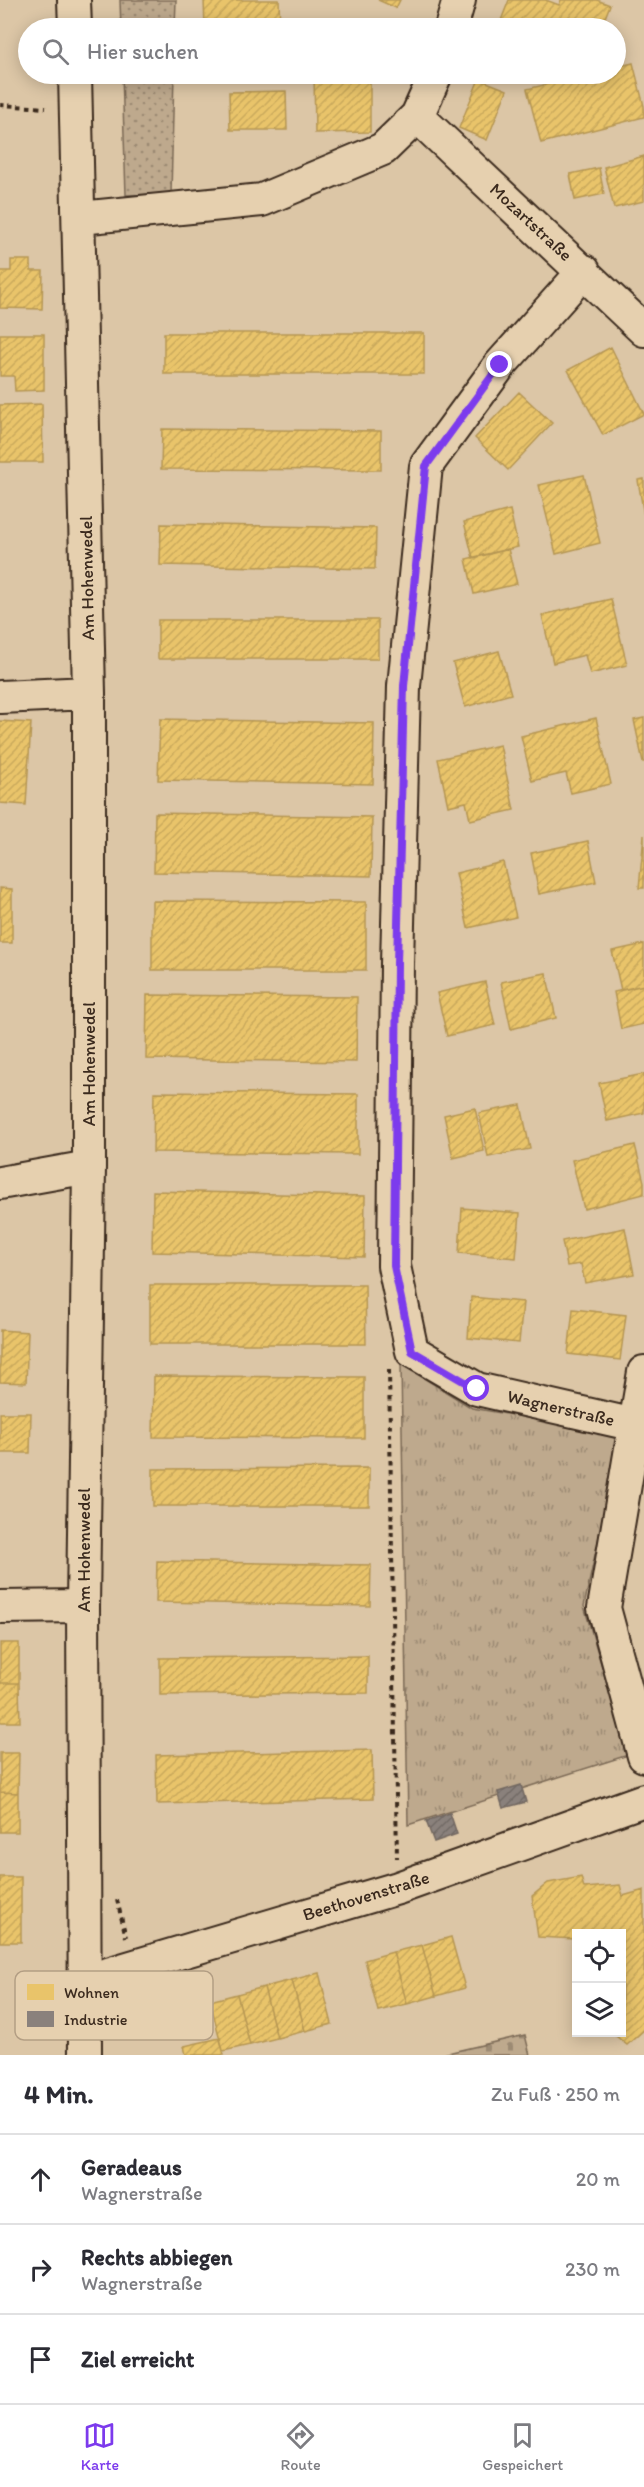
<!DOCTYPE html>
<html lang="de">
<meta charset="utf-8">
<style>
body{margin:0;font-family:Itim,sans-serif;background:#f7f7f7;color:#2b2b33}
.controls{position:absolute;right:18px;bottom:18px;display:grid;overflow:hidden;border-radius:0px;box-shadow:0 3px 15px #0003}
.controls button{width:54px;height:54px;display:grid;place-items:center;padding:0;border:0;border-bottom:2px solid #e1e1e2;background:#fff;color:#2b2b33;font:30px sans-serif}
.stop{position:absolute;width:18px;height:18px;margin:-14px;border:4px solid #7c3aed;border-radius:50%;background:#fff}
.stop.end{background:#7c3aed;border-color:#fff;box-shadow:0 2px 6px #0008}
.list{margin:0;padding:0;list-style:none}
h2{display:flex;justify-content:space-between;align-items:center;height:78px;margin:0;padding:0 24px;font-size:26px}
h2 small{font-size:20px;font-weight:400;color:#7c7c81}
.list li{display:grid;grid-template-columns:39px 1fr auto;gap:18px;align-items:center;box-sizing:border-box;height:90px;padding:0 24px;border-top:2px solid #e1e1e2}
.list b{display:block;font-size:22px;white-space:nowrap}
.list p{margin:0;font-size:20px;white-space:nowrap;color:#7c7c81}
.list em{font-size:20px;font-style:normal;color:#7c7c81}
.icon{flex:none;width:33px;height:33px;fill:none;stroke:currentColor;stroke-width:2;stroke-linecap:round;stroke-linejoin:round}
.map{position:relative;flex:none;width:644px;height:2055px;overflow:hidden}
.search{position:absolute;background:#fff;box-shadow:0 3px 15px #0003;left:18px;right:18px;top:18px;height:66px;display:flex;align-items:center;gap:15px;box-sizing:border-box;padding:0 21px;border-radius:33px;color:#7c7c81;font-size:22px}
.sheet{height:348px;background:#fff}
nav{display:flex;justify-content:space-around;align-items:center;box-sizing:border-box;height:84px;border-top:2px solid #e1e1e2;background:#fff;font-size:16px;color:#7c7c81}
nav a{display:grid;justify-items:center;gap:3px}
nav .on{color:#7c3aed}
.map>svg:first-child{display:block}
.grass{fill:url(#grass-dots);stroke:#7c6a56;stroke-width:1.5}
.cemetery{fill:url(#cemetery-stones);stroke:#7c6a56;stroke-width:1.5}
.park{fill:url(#park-tufts);stroke:#7c6a56;stroke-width:1.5}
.homes{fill:url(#homes-hatch);stroke:#b59653;stroke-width:1.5}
.industry{fill:url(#industry-hatch);stroke:#726760;stroke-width:1.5}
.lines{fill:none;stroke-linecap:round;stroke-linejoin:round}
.minor-casing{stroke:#3b2a1e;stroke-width:36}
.path{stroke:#3b2a1e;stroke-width:4;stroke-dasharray:4.5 4.5;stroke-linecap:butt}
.minor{stroke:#e6d0af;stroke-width:32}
.route{stroke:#7c3aed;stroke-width:8}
.labels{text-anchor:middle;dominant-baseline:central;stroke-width:6;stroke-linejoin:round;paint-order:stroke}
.street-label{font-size:18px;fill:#3b2a1e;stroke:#e6d0af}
.key{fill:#e6d0af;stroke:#b39e84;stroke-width:1.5}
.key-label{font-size:16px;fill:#3b2a1e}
</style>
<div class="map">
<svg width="644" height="2055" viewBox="0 0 644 2055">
<defs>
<pattern id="grass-dots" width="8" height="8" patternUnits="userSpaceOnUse" patternTransform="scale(1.5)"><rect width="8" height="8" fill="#bea98d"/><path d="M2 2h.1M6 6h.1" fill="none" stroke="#9c8a73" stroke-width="1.8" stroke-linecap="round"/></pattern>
<pattern id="cemetery-stones" width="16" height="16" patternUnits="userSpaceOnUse" patternTransform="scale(1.5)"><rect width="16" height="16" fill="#bea98d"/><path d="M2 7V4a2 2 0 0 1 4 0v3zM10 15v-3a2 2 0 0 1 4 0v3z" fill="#9c8a73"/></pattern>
<pattern id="park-tufts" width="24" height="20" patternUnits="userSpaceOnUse" patternTransform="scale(1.5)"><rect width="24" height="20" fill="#bea98d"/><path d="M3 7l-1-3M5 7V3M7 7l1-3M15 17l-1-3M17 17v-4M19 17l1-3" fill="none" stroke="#9c8a73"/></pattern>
<pattern id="homes-hatch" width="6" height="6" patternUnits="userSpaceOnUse" patternTransform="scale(1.5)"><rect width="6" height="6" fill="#e9c46a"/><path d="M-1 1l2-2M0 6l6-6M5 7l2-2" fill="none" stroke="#c9a95b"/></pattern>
<pattern id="industry-hatch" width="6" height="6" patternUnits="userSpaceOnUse" patternTransform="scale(1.5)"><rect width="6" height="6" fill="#8a817c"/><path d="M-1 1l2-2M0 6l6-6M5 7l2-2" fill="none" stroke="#726a65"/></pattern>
</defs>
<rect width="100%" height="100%" fill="#dcc6a6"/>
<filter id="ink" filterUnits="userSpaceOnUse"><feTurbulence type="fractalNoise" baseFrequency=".0167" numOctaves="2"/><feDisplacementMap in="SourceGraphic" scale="12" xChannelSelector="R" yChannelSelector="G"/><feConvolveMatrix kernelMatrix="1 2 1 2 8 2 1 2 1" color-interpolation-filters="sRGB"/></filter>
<g filter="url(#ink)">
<path class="grass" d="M120,0H176L175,28H121Z
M122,74H174L171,194L126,195Z"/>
<path class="cemetery" d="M525,2035L530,2055H439Z"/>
<path class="park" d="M401,1364L472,1408L621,1434L584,1606L628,1755L408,1825Z"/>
<path class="homes" d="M204,0H279L280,28H205Z
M378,0H400L396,8Z
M509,0H546L559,5L561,0H597L610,5L601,28H515L500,23Z
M633,63L644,106V117L541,143L527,89L590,74H616V67Z
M314,74H370V132L315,133Z
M479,79L507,90L487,140L459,128Z
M286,91L287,130H230L229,92Z
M644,156V201L614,208L604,167Z
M599,168L604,194L575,200L570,174Z
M11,260H31V271H43L42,309L0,308V271H11Z
M164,333H424V374H164Z
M0,334H44V390L15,391L14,376H0Z
M611,347L644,414L603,435L568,370Z
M519,392L552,423L508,470L475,438Z
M42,404L43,462H0V405Z
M162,429L381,431V470L161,469Z
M584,475L600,543L556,554L539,485Z
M644,479V516L638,480Z
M510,510L518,547L473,558L464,522Z
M161,524L376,528L375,569L160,565Z
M508,549L517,584L474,594L466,559Z
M611,599L627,665L590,674L585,655L553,663L542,615Z
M158,620H378V659H158Z
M499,651L511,694L465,707L453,663Z
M596,718L611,784L571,793L566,773L532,781L521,736Z
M644,718V762H643L634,720Z
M160,719L374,723L373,784L158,780Z
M0,721L31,723L26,805L0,803Z
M500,745L514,810L470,820L466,802L448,806L438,759Z
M155,813L372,817L371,876L154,872Z
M644,835V888H639Z
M588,841L596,882L539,894L531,853Z
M503,862L516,917L468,928L456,873Z
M0,888L12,889V943H0Z
M152,901L366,902V970H152Z
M644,944V985L621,990L612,951Z
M546,973L556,1018L511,1029L501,982Z
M485,982L495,1025L447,1036L437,993Z
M644,985V1024L621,1029L614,992Z
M147,995L357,997L356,1062L146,1059Z
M644,1074V1113L607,1121L599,1083Z
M154,1092L358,1094V1154L153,1152Z
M521,1105L530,1149L488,1157L479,1113Z
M475,1108L484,1151L453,1158L444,1115Z
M635,1145L644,1182V1194L584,1209L572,1160Z
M153,1191L365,1196L364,1257L152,1252Z
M462,1208L520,1213L516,1258L459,1253Z
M625,1228L634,1274L585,1283L581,1264L567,1266L562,1241Z
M150,1285H365L366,1344H150Z
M471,1297L523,1302L519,1343L468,1338Z
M573,1309L626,1315L620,1360L568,1354Z
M0,1330L28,1332L26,1383L0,1382Z
M154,1376L364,1377V1438L153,1437Z
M0,1413H31L30,1453H0Z
M369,1468V1506H153V1469Z
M157,1561L371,1565L370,1606L156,1602Z
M0,1643H19V1683H0Z
M368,1656V1693L160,1695V1658Z
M0,1683H19L20,1722H0Z
M372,1750L373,1799L157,1804L156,1755Z
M0,1753H19L18,1793L0,1792Z
M0,1792L18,1793V1832H0Z
M0,1877H21V1942H0Z
M581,1877L584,1888L620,1885L623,1896L644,1890V2030L627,2045L611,2032H622V1934H597L598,1930L576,1934L575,1939L538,1937L532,1896L548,1883Z
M451,1937L465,1988L436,1996L422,1945Z
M422,1945L436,1996L407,2004L393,1952Z
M393,1952L407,2004L378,2011L365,1960Z
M319,1973L332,2024L305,2031L292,1980Z
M292,1980L305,2031L277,2038L264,1987Z
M264,1987L277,2038L250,2045L237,1994Z
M237,1994L250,2045L223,2051L210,2001Z
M220,2038L224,2055H186L184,2046Z"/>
<path class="industry" d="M521,1785L526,1802L503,1808L498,1792Z
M450,1813L457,1834L434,1842L426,1821Z"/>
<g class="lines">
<g class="minor-casing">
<path id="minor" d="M74,0L75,28
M451,28L459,0
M75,74L89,693V1167L83,1606L85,2055
M417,116L644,330
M80,218L262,200L383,149L417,116L436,74
M584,271L500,365L426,466L404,686L397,964L394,1266L412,1351L477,1389L635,1425L644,1424
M0,697L89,693
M0,1183L89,1167
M644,1372L604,1608L644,1756
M0,1607L83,1606
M84,1981L398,1888L644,1800"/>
</g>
<path class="path" d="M0,105L46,108
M389,1370L397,1858
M117,1900L126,1937
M116,2021L136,1997"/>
<use href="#minor" class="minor"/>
</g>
</g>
<g class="lines" filter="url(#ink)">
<path class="route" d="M477,1389L412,1351L394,1266L397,964L404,686L426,466L500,365"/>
</g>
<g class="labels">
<g class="street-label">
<text transform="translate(531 222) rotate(43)">Mozartstraße</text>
<text transform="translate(87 578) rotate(-91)">Am Hohenwedel</text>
<text transform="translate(89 1064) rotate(-90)">Am Hohenwedel</text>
<text transform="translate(561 1408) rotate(13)">Wagnerstraße</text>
<text transform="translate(84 1550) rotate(-90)">Am Hohenwedel</text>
<text transform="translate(366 1896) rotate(-17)">Beethovenstraße</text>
</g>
</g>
<rect x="15" y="1971" width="198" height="69" rx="9" class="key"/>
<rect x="27" y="1984" width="27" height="16" fill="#e9c46a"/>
<rect x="27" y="2011" width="27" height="16" fill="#8a817c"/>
<g class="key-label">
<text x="64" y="1998">Wohnen</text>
<text x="64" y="2025">Industrie</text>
</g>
</svg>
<div class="controls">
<button><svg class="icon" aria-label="locate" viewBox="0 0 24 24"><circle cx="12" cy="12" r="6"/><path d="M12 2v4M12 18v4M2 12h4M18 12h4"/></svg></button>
<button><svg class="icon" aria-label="layers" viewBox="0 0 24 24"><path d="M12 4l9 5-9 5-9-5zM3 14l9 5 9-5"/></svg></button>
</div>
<div class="stop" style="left:477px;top:1389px"></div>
<div class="stop end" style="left:500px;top:365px"></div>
<div class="search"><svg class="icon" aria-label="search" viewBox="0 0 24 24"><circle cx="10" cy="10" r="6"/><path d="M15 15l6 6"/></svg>Hier suchen</div>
</div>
<section class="sheet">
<h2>4 Min.<small>Zu Fuß · 250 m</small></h2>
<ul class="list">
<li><svg class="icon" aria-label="ahead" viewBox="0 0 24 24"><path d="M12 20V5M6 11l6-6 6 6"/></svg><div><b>Geradeaus</b><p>Wagnerstraße</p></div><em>20 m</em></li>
<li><svg class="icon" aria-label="right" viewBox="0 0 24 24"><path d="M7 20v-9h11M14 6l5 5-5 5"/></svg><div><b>Rechts abbiegen</b><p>Wagnerstraße</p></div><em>230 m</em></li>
<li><svg class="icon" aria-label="arrive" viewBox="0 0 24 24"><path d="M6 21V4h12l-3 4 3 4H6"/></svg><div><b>Ziel erreicht</b></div></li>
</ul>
</section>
<nav>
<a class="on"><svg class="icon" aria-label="map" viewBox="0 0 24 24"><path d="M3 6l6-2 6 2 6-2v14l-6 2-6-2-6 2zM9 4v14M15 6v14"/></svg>Karte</a>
<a><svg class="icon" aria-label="directions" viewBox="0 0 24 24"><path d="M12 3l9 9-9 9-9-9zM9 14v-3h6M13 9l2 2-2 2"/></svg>Route</a>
<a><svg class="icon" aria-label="saved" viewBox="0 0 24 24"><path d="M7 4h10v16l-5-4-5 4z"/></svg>Gespeichert</a>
</nav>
